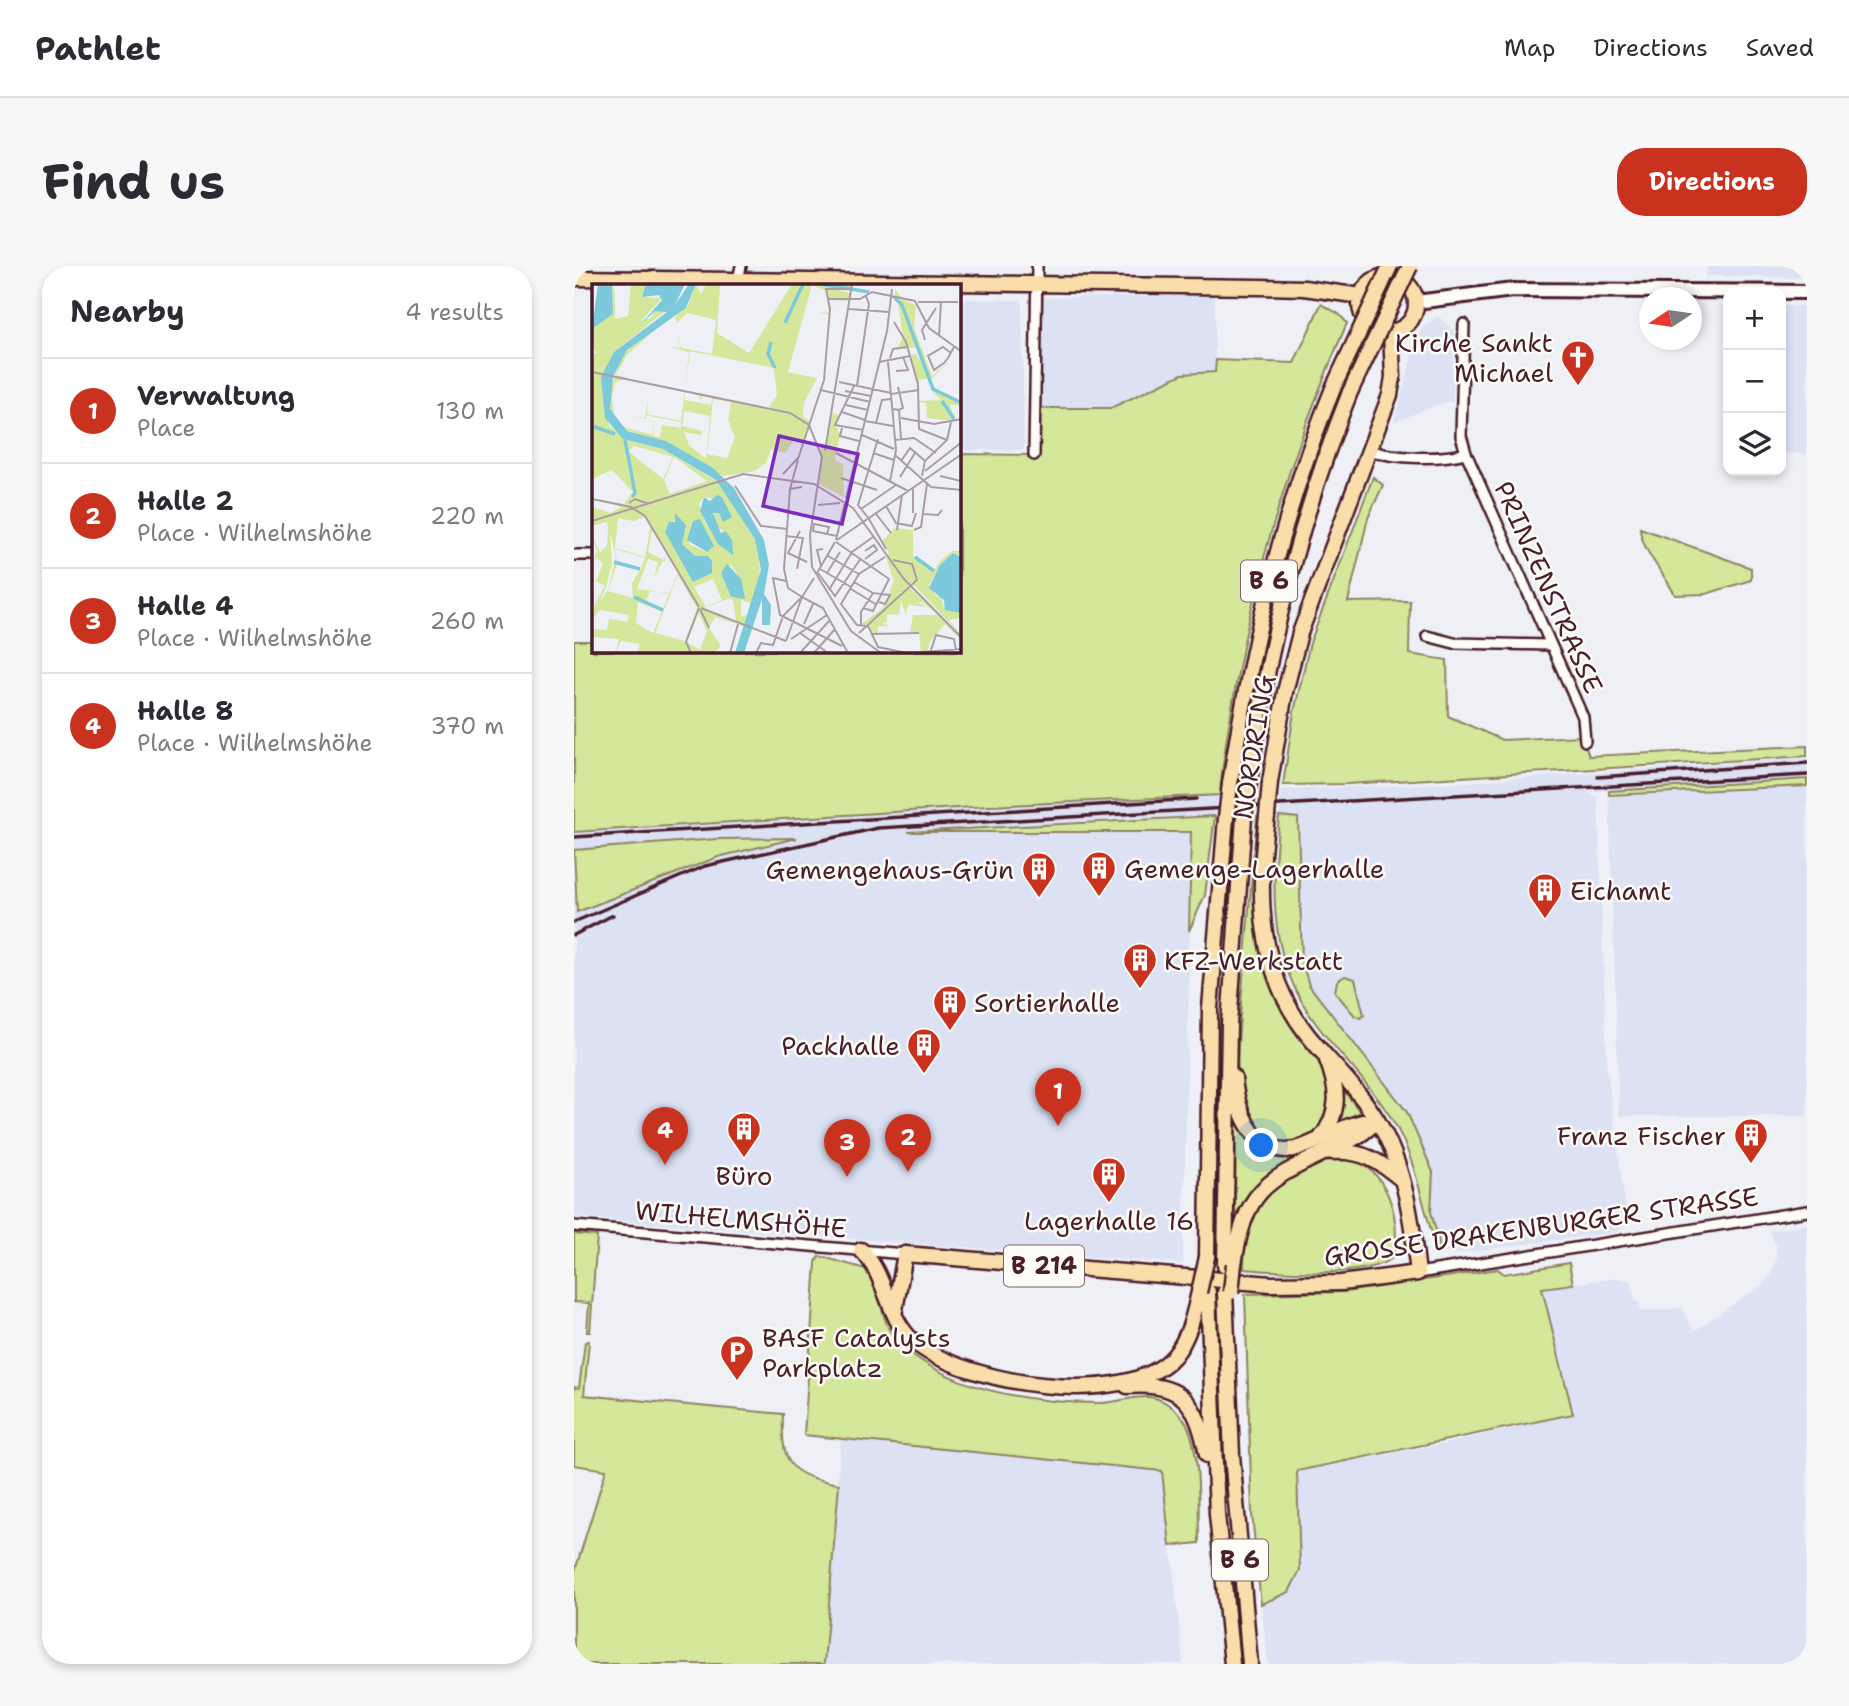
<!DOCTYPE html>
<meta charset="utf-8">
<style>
body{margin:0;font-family:"Shantell Sans",sans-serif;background:#f7f7f7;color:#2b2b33}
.controls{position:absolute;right:21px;top:21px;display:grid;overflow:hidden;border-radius:14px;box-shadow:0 4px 10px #0003}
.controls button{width:63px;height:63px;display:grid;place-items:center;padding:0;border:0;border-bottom:2px solid #e1e1e2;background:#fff;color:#2b2b33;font:35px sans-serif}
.compass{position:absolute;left:1065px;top:21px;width:63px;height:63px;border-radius:50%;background:#fff;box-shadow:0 4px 10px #0003;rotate:257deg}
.you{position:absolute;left:688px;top:880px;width:24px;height:24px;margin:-18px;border:5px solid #fff;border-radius:50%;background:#1a73e8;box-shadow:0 0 0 10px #1a73e833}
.badge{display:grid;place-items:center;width:46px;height:46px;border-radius:50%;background:#c8321e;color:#fff;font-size:23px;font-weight:700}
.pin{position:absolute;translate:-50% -58px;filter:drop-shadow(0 2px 4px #0008)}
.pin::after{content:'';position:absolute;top:37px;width:24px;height:21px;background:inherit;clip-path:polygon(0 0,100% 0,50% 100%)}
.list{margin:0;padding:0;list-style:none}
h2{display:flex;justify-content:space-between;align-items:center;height:91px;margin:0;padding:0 28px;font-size:30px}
h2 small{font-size:23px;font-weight:400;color:#7c7c81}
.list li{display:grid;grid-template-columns:46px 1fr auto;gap:21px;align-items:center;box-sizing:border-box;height:105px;padding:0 28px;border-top:2px solid #e1e1e2}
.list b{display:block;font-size:26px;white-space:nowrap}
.list p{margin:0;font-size:23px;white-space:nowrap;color:#7c7c81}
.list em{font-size:23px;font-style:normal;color:#7c7c81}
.icon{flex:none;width:38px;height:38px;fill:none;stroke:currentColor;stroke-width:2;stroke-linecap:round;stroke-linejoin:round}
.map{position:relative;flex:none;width:1233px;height:1398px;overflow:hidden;border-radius:28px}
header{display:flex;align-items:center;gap:42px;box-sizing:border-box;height:98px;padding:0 35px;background:#fff;border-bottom:2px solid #e1e1e2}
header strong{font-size:33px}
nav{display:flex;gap:38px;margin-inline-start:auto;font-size:24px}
.intro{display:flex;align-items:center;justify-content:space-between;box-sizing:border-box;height:168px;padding:0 42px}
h1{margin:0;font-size:49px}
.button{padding:18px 32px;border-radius:28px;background:#c8321e;color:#fff;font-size:24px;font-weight:700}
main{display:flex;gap:42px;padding:0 42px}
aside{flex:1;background:#fff;border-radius:28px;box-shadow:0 4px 10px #0003}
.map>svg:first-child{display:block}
.built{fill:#dce2f4}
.green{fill:#d4e79b;stroke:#8f8363;stroke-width:2}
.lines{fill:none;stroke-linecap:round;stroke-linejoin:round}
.minor-casing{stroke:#4a1f2b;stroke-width:14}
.secondary-casing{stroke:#4a1f2b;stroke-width:18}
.primary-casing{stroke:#4a1f2b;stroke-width:19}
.trunk-casing{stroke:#4a1f2b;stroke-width:19}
.minor{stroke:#fdfcf7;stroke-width:9}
.secondary{stroke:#fdfcf7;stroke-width:12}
.primary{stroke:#f9deab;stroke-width:14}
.trunk{stroke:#f9deab;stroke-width:14}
.rail{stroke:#4a1f2b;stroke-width:3.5}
.primary-bridge-casing{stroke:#4a1f2b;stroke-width:19;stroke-linecap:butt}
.trunk-bridge-casing{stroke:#4a1f2b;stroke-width:19;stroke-linecap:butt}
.primary-bridge{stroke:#f9deab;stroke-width:14}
.trunk-bridge{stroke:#f9deab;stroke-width:14}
.labels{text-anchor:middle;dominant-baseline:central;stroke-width:5;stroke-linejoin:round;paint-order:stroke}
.shield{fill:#fdfcf7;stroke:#806168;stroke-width:2}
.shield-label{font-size:24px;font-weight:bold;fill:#4a1f2b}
.poi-label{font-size:26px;fill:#4a1f2b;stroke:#fdfcf7;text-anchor:start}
.street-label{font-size:26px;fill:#4a1f2b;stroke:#fdfcf7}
.inset-river{fill:none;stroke:#7cc9db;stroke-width:3.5}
.inset-road{fill:none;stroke:#ac9ca5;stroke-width:2}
.view{fill:#7b2cbf;fill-opacity:0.15;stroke:#7b2cbf;stroke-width:3.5}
.inset-edge{fill:none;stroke:#4a1f2b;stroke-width:3.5}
</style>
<header>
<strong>Pathlet</strong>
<nav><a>Map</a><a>Directions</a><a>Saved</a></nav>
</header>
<div class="intro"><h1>Find us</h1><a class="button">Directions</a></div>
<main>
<aside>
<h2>Nearby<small>4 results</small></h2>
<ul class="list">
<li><span class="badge">1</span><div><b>Verwaltung</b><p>Place</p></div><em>130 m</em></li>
<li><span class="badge">2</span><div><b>Halle 2</b><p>Place · Wilhelmshöhe</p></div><em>220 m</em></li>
<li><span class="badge">3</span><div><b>Halle 4</b><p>Place · Wilhelmshöhe</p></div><em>260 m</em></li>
<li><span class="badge">4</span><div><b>Halle 8</b><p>Place · Wilhelmshöhe</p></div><em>370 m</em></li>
</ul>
</aside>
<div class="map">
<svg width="1233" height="1398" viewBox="0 0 1233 1398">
<rect width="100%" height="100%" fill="#eef0f6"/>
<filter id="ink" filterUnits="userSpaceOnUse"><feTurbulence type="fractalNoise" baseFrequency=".0143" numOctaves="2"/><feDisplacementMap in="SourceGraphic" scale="14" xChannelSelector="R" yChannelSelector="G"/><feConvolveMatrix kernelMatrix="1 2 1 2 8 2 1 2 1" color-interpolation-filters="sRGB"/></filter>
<g filter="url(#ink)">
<path class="built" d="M1134,0H1233V12L1131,10Z
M641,29V106L608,108L537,142H461L462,32Z
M385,33L448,34L450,184H385Z
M1210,40H1233V188L1208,187Z
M864,50L880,66L879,136H871L820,156L842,76L850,60Z
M1233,492V513L1013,526L1024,531L1033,804L1054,958L1043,966L878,988L867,984L857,946L859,906L833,846L735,719L728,697L724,553L705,550L707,524L876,517Z
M1233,520V850H1045L1035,529Z
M646,529L641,550L533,554L350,566H618L609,998L0,951V629L3,646L144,591L219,573H143L0,584V566L415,540Z
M1233,958V1398H694L687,1338L715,1326L726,1304L723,1205L874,1177L998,1148L968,1021L1045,1012L1057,1015L1061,1036H1065L1067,1045L1108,1042L1120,1065L1188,1019L1197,1008L1202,994V979L1195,965Z
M267,1173L589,1205L609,1398H250Z"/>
<path class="green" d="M747,38L765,48L773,57C722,173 684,293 662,418C656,455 648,493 646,529L415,540L0,566V375H19V385H385V188L460,189L461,142H537L608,108L641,106L642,94L720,97Z
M799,211L809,219L794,252L774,336L836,335L835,388L873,394L874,450L928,474L1008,470L1015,490L1233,480V490L773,518L709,519L720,446L736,377Z
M1066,262L1177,302V314L1132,328L1101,329C1091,308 1067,284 1066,262Z
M1233,513V520L1035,529V525Z
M687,549C681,608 675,665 698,721C713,756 768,811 756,847C752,860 742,872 728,876C689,890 666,847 664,813C662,784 666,753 668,724C673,665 678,608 683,550Z
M641,550L631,629L615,665L617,566H334Z
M705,550L724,552L728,697L735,719L833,846L859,906L857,946L867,984L861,977C848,938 842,896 822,860C801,824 772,796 746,763C694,696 697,630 705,550Z
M223,572L144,591L3,646L0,584L143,573Z
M771,710L781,713L790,749L787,752L781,750L761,726L763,715Z
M767,821L786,846L761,859Z
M662,857L676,874L692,884L785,862C732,888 695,899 661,949Z
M772,890C814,903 827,950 820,991C792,1013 707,1006 670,1003C670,936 705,900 772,890Z
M0,968L23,970L16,1066H13L15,1037L0,1036Z
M245,990L292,1003C311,1028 303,1060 330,1082C383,1126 460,1137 526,1137C542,1137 558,1130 574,1131C587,1131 601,1142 609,1152C628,1178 624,1245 625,1277L596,1280L588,1205L230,1169L242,996Z
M995,997L999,1018L968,1022L999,1148L723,1205L726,1304L715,1326L687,1338L678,1248L671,1028L771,1026L924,1003L930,1008Z
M15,1075L10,1129L209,1148C207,1199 215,1209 265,1218L250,1398H0V1308L32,1204L0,1199V1121L5,1122L11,1076Z"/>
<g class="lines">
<g class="minor-casing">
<path id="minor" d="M163,19L167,0
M890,58L887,170L892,187L1009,451L1011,475
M795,184C822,193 865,194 892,187
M460,189L463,0
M0,289H19
M853,370L880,377L977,379
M0,960L331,988
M844,1007L1233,945"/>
</g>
<g class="secondary-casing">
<path id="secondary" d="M842,36L939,24L1233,26"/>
</g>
<g class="primary-casing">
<path id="primary" d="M786 38a28 28 0 1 1 56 0a28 28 0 1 1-56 0Z
M0,12L685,21L730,22L787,30
M696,516L711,426L726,367L816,129L819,111L817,66
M331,988L697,1018L767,1017L844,1007C838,956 831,899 803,854C784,822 756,797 733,768C683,704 683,626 693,550"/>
</g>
<g class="trunk-casing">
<path id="trunk" d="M675,517C693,382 725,254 776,126
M656,518C677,381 707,248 760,120
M660,812C663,846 682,897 728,881C753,872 776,855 803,854
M746,873C768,845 764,822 752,791
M758,886C788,884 805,895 827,913
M287,984C313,1009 312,1051 339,1075C389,1118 552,1145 600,1090C615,1072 620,1048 625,1026
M633,991L636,742L652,552
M660,998C672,921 692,915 758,883C775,875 790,869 803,854
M651,1000L655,758L670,551
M634,1026L643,1248L658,1398
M651,1026L658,1189L676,1398
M321,1044L331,988
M553,1120C610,1115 623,1138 633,1189"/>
</g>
<use href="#minor" class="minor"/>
<use href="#secondary" class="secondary"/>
<use href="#primary" class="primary"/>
<use href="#trunk" class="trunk"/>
<path class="rail" d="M1024,511L1233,497
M0,571L622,533
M0,656L131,600L304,562L1233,509
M0,669L39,649"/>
<g class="primary-bridge-casing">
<path id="primary-bridge" d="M693,550L696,516"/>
</g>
<g class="trunk-bridge-casing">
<path id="trunk-bridge" d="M760,120L816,0
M776,126L836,0
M670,551L675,517
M652,552L656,518
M625,1026L633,991
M657,1026L660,998"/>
</g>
<use href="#primary-bridge" class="primary-bridge"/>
<use href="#trunk-bridge" class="trunk-bridge"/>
</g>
</g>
<defs>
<g id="church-pin" transform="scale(1.75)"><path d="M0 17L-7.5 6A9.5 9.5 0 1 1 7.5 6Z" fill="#c8321e" stroke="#fdfcf7"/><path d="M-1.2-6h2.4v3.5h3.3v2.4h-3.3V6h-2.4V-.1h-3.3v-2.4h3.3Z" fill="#fff"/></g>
<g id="building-pin" transform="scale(1.75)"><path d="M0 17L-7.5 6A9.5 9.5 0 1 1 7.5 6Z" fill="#c8321e" stroke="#fdfcf7"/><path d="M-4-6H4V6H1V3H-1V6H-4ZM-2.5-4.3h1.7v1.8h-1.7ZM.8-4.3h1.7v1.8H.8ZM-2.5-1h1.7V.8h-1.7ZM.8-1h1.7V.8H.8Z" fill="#fff"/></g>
<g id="parking-pin" transform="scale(1.75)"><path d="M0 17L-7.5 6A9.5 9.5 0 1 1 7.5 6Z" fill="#c8321e" stroke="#fdfcf7"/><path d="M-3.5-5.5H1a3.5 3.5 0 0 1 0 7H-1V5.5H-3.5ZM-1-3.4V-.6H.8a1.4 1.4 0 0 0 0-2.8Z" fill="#fff"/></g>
</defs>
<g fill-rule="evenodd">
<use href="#church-pin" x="1004" y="91"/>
<use href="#building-pin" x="525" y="602"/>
<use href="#building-pin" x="465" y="603"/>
<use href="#building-pin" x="971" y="624"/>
<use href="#building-pin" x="566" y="694"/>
<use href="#building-pin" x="376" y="736"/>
<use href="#building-pin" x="350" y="779"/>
<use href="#building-pin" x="170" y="863"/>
<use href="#building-pin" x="1177" y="869"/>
<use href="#building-pin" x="535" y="908"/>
<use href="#parking-pin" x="163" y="1086"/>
</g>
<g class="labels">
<g class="shield">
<rect x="667" y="294.5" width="56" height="41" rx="5"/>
<rect x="430" y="979.5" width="80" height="41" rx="5"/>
<rect x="638" y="1273.5" width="56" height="41" rx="5"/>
</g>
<g class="shield-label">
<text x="695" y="315">B 6</text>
<text x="470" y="1000">B 214</text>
<text x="666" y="1294">B 6</text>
</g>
<g class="poi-label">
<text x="979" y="76" text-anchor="end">Kirche Sankt<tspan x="979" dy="30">Michael</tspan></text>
<text x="550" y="602">Gemenge-Lagerhalle</text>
<text x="440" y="603" text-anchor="end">Gemengehaus-Grün</text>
<text x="996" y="624">Eichamt</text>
<text x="590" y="694">KFZ-Werkstatt</text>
<text x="400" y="736">Sortierhalle</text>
<text x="326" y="779" text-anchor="end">Packhalle</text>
<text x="1152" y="869" text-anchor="end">Franz Fischer</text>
<text x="170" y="909" text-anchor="middle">Büro</text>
<text x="535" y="954" text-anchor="middle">Lagerhalle 16</text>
<text x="188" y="1071">BASF Catalysts<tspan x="188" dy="30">Parkplatz</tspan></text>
</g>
<g class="street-label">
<text transform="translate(975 321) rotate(66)">PRINZENSTRASSE</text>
<text transform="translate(679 481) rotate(-81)">NORDRING</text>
<text transform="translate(167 953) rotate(5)">WILHELMSHÖHE</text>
<text transform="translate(967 960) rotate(-8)">GROSSE DRAKENBURGER STRASSE</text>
</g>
</g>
<g transform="translate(18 18)">
<rect width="369" height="369" fill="#eef0f6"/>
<path d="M20,0L23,10V35L36,32L39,0H54L50,13L70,14L50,36L59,34L62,27L76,25L22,68L11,104L17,142L41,158L71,165L128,199L167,261L168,296L157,329L159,319L149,316V333L155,330L151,342L123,333L117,344L129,362L121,369H45L48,360L29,357L23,369L27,355L0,353V337L1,345L15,346L17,335L36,338V331L8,326L0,335V327L16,306L24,273L18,248L20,280L13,306L7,318L0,325L13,302L0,295L4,297L11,280L4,273L0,280L5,267L0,252L8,268L15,262L16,243L15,238L0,242V223L18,229L30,223L0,214L32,220L41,208L20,186L0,195V70L5,69L0,63V45L21,30ZM42,162L81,173L71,195L36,167ZM82,173L115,197L78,210L72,196ZM112,213L122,215L131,238L127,229L121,228L125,242L140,254V271L113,238L107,220ZM53,233L59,241L53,273L23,264L26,234L41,237ZM83,236L94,240L89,260L103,272H116L120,277V289L101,298L73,246ZM99,241L113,246L117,253L119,263L114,268L97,260ZM60,246L75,268L73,277L56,268ZM23,265L53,274L49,285L25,278ZM75,270L86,289L78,309L45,305L56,275L66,278L62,293ZM25,279L48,286L40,299L41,314L16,307ZM139,281L149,296V314H140L129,289ZM86,291L105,324L93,357L63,349ZM121,295L130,316L114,323L102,303ZM59,306L77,310L71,325L53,318ZM136,315L141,316L144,337L112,324ZM46,318L70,328L61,349L44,339ZM106,328L115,347L108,366L95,358ZM104,0L109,10L114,0H128L125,49L157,69L200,0H260L259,5H243L258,9L257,17L237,16L238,23L245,24H238V31L227,28L237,29L234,7L220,1L196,88L225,94L212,119L211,133L218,137L211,159L202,156L193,169L179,165L174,179L163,187L131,192L76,158L33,146L24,138L18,125L19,103L30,73L40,61L66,43L35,71L24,91L36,94L23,98L20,115L22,132L32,143L60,151L63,133L55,131L54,135L37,131L53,134L56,116L55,130L89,137L93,108V116L119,121L120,114L110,112L108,118V112L98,109L184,127L177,123L185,111L182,84L98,67L93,106L97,68L78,63L88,64L85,46L89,64L120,70L124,36L95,29L85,39L83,33L96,22ZM121,115L139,118L136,136L143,153L135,174L115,170ZM92,127L118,132L114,175L97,161L92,148L109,151L110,147L90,142ZM63,133L89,138V144L70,141L68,153L61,152ZM303,5L311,16L324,21L322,44L340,92L359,76L339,95L343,105L369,117V122L358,120L363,137L335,134L334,119L326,118L327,103L319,71L324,70L330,80L325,64L306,63L311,53L306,18L299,13L310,16L303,12ZM336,95L340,107L349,116L327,117V96ZM241,121L240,129L248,132L243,140L248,150L243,176L251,180L252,213L227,200L229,162H234ZM280,242L290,257L303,244L321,246V272L342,287L348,277L360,267H367L369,261V273L361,269L350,279L337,301L346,314L352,295L363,283L361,303L350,314L351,322L369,329V334L357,336L369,351L320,299L316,302L362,346L369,356L353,340L337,359L336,368H329L327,349L318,348L321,331H346L330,318L326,319L336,323L316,321L314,330L309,317L307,330L295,331V338L289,340L298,341L286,343V349L280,350L277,341L305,315L275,340H269L291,324L302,297L294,273L297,270Z" fill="#d4e79b" fill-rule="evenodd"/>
<path d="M6,0H20L21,30L0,45ZM54,0H93L83,21L97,0H104L94,24L35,66L21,93L18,125L35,147L74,157L121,184L142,204L172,256L177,281L172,310L179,321L178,341H170V315L152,369H143L169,286L163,255L124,196L71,165L31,155L13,134L9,93L22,68L75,28L63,27L50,39L70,16L67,11L50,13ZM125,211L130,213L140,233L131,238L127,229H121L129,249L133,247L140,255L141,271L126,260L108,227L112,213L118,217ZM83,229L94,241L90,260L103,272H116L120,277V289L101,298L73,248L77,238H83ZM108,235L122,262L115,268L95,256L101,237ZM361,269L369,273V329L353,326L352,316L337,304L348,281ZM135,280L149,295L153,315L139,313L129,289Z" fill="#7cc9db"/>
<path class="inset-river" d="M228,0L277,8M303,14L310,21L341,105L370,119M193,39L211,0M179,58L176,70L183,84M350,117L362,135M0,142L23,150M33,156L43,209L40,213M323,273L342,287M22,278L48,285M42,313L71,326"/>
<path class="inset-road" d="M236,15H268L280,8L323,17L337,44L370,68M326,18H366M257,25L297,28M302,38L314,58L326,100L327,145L355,156M347,52L349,18M333,56L330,46L344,24M359,69L351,63L336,72L342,86L352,79L356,74L362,63M298,74L301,65L316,63M287,78L318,72M296,78L304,166L298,197M304,87L316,86L311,73M0,88L198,129L217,141L230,173L218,251L220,283L259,347L289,369M247,98L299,109M262,102L243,141L271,146M265,102L277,20L274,12M306,103L311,124L307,126M229,106L278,118M253,107L279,112M299,110L327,106M254,121L276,126M300,125L307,126L309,155M250,128L273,136M309,134L342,140L370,135M273,137L301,142M284,139L290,116L299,115M250,144L248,152L267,157M270,151L302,165M302,156L322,154L344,169M233,167L260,0M244,169L316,207M281,169L302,176M303,171L339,203L370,206M206,175L232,96L238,25L234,5H257M206,176L198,205L210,203M309,177L318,164L333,177M333,187L370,158M191,190L206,174M330,192L333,177L355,156L359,138M348,192L369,197M308,193L323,169M249,194L285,206M143,202L169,242L195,245M198,205L192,285L196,304L210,313M254,214L295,47L300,5M0,215L39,223L53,232L107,323M37,219L43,215L57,220M226,221L248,219M294,222L304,239L320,242L324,229M269,225L304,201M321,229V203M284,230L299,249M331,230L346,231L350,226M277,235L266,221L286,155M277,235L294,265M0,237L151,190L222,200L261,224L312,295L370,354M305,246L310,211M322,246L329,243L335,200M208,247L196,269L215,278M235,250L237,243L222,240L221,247L245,252M194,252L211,254L205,285M244,256L253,218M245,256L370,170M244,258L297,295L281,327L271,324M273,267L282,261L285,266L273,275M236,272L267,290M229,282L225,266L231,265M228,285L259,303M225,289L243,258M226,289L243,312L269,274M235,289L248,268M222,294L210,313L231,324L256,369M194,297L181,294L188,331L250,362M262,298L281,309M259,305L285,321M237,306L260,268L281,253M109,324L194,357M108,325L117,344M212,340L221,320M269,341V328L281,309L298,311L293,320L287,318M278,346L286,363L315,369M279,348L276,342L265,341L249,320L267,290L293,273M208,349L236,369M267,349L325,296L320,280L301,276M279,350L327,349M199,355L235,331M194,357L210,313M99,369L94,358L107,324M138,369L146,340M164,369L169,359L181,361L191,332L210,313M208,369L237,337M222,369L243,345M317,369L370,365M338,369L344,351L362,355L364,366"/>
<path class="view" d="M187,152L266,170L250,240L171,222Z"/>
<rect width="369" height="369" class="inset-edge"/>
</g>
</svg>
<div class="controls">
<button>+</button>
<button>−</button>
<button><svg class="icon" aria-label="layers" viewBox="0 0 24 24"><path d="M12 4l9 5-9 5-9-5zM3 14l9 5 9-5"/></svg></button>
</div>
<svg class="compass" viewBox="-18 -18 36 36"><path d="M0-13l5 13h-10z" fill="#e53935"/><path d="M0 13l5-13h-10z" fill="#7c7c81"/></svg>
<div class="you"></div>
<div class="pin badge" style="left:484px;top:860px">1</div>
<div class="pin badge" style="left:334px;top:906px">2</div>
<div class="pin badge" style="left:273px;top:911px">3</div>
<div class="pin badge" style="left:91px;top:899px">4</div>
</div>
</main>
